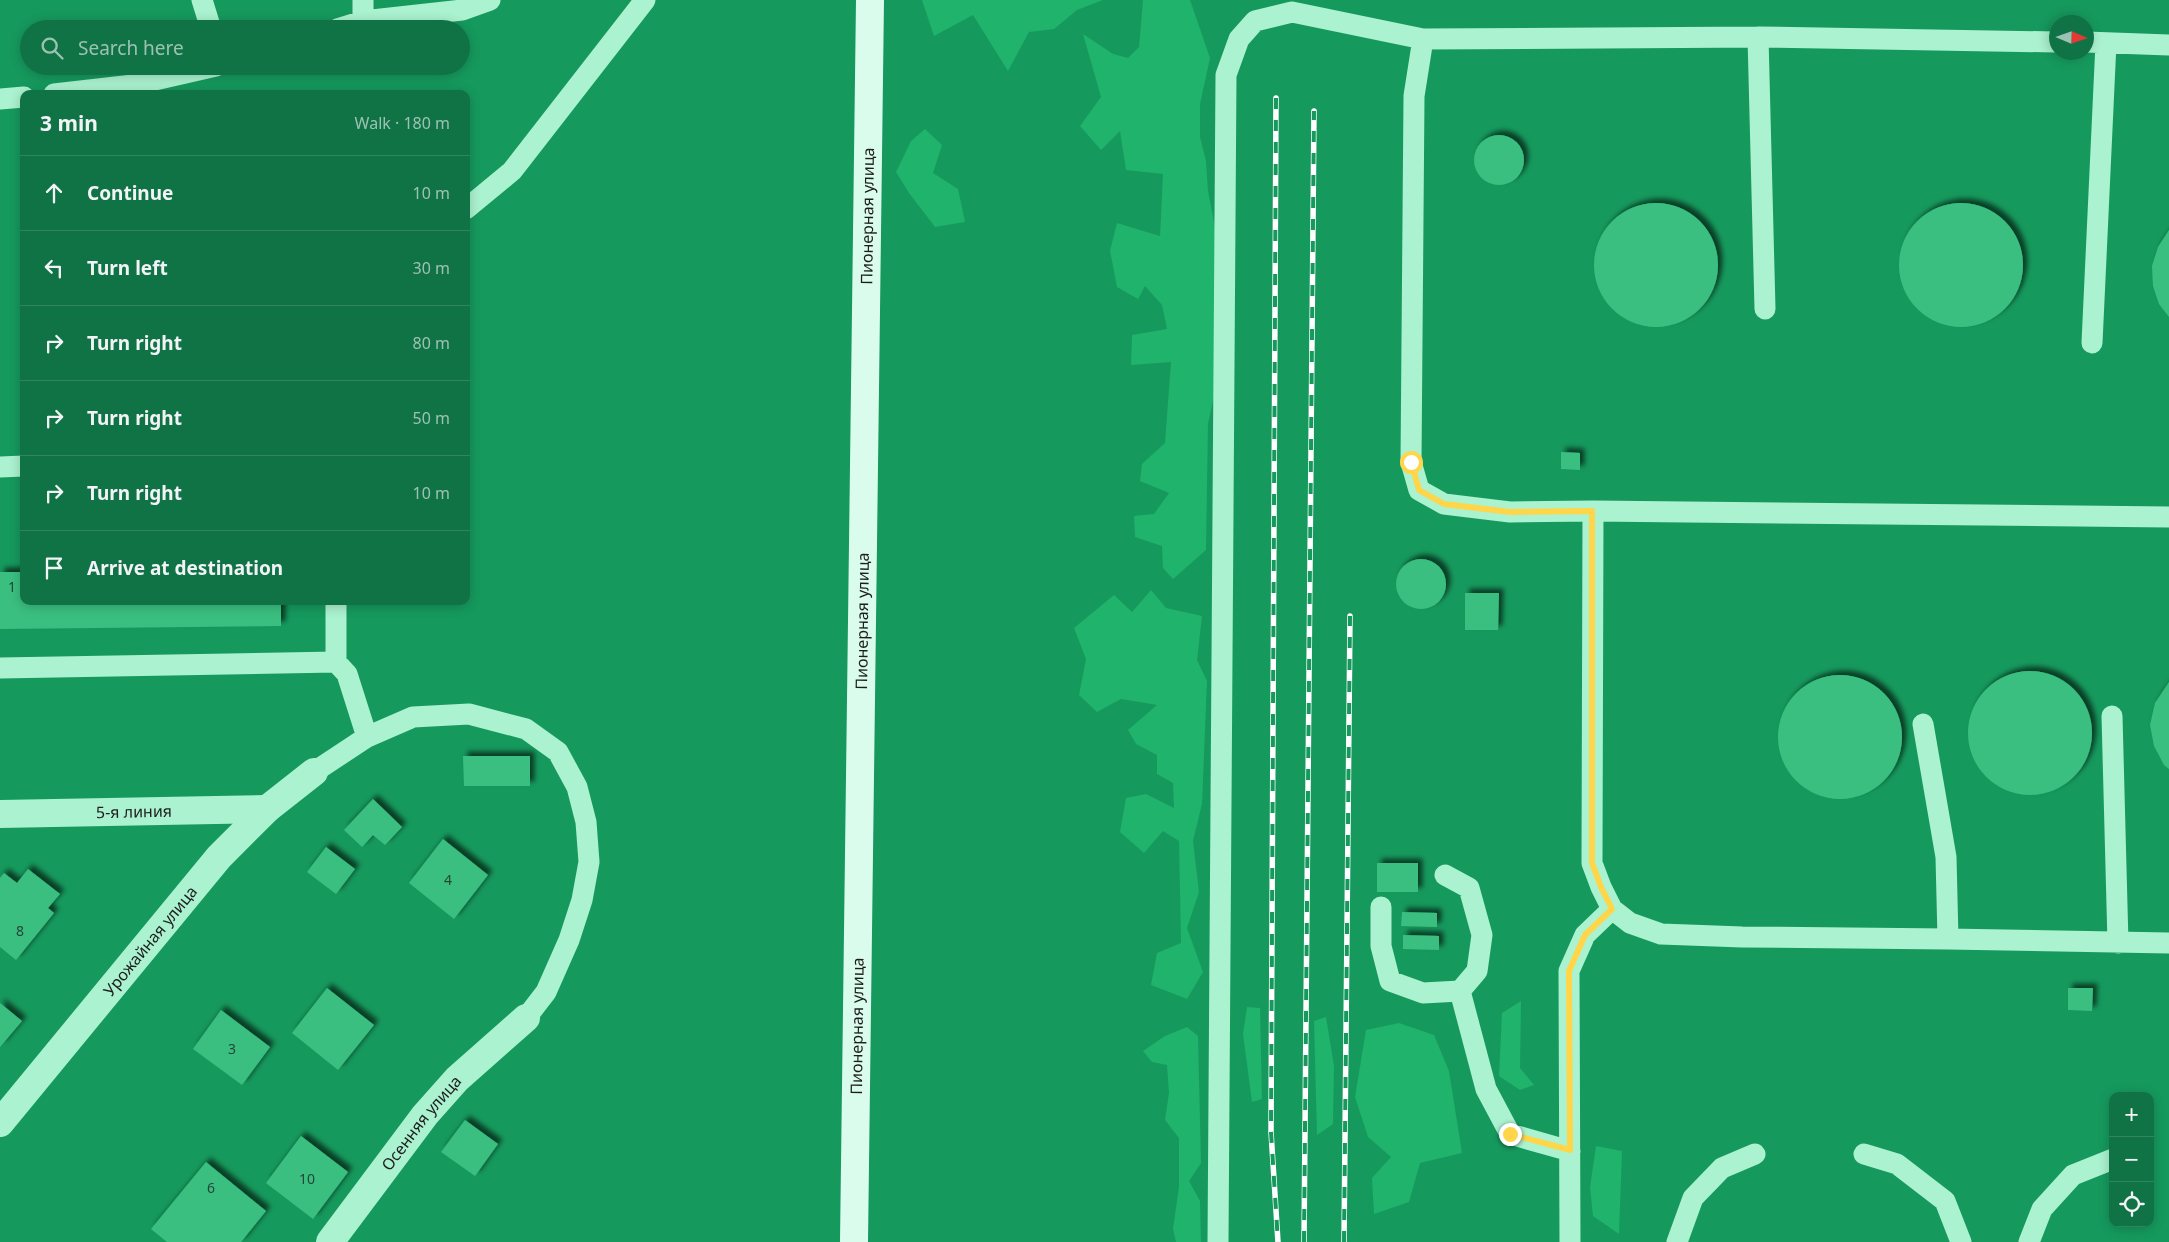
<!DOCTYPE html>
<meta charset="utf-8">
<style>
body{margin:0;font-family:"Noto Sans",sans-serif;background:#19784d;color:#f1f3f6}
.controls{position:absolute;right:15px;bottom:15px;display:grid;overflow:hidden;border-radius:10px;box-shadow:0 2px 12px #0003}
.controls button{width:45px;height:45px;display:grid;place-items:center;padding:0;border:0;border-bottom:1px solid #30855f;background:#107346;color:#f1f3f6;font:25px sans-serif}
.compass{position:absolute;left:2049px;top:15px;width:45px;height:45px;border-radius:50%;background:#107346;box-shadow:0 2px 12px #0003;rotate:92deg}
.stop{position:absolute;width:15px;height:15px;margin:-11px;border:4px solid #ffd54a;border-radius:50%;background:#fff}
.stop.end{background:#ffd54a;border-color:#fff;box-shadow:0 1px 5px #0008}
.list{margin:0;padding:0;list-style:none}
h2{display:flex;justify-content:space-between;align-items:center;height:65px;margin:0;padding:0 20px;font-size:21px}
h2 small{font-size:16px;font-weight:400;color:#9cc2b3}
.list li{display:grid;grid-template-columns:32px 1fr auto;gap:15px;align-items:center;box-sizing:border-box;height:75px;padding:0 20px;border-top:1px solid #30855f}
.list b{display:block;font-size:19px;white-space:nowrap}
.list em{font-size:16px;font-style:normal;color:#9cc2b3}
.icon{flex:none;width:28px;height:28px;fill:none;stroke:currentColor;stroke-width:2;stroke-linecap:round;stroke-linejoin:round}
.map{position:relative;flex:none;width:2169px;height:1242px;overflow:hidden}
.search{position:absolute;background:#107346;box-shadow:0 2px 12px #0003;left:20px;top:20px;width:450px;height:55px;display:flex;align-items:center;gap:12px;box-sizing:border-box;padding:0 18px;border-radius:28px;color:#9cc2b3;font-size:19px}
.panel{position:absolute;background:#107346;box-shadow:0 2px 12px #0003;left:20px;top:90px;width:450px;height:515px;border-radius:10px}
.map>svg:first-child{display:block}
.green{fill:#1fb36c}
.building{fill:#3bbf80;filter:url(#shadow)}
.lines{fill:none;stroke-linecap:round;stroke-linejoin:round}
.lane{stroke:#abf2d0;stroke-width:21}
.street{stroke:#abf2d0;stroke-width:28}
.secondary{stroke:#dafcec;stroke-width:28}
.rail-casing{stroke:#fff;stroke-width:5.5}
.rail{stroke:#16995d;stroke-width:4;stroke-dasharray:11;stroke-linecap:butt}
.route{stroke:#ffd54a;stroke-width:6}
.labels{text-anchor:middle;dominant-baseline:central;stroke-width:4;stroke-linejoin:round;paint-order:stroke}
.number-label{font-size:14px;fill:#244636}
.street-label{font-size:16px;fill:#1d1d1d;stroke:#16995d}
</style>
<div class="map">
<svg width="2169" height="1242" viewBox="0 0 2169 1242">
<defs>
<filter id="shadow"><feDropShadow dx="4.5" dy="-4.5" stdDeviation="2.5" flood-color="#0009"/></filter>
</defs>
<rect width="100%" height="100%" fill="#16995d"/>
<path class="green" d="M922,0H1103L1077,10L1054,29L1029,32L1008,71L973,15L934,36Z
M1143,0H1190L1210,58L1200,104V137L1206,161L1208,191L1215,227V392L1208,424L1206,550L1173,579L1163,568L1162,546L1135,537L1134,516L1154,514L1169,493L1140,481L1142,464L1165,443L1171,362L1131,365L1132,335L1167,329L1162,305L1145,286L1138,299L1117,287L1110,251L1117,223L1160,236L1163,174L1126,170L1120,131L1101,150L1080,126L1101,97L1083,34L1113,54L1128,58L1139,47Z
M925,129L942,145L933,173L958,189L965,222L935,227L909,193L896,172L911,141Z
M1151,590L1166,608L1202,616L1197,660L1207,681L1202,804L1193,841L1199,892L1187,928L1203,972L1187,999L1151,985L1157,953L1181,943L1179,841L1163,831L1144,853L1120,832L1126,798L1146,794L1174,808L1173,783L1157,774V755L1136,744L1128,730L1157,705L1121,699L1097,712L1079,695L1086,659L1074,628L1114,595L1132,612Z
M1521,1001L1520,1068L1534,1085L1520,1090L1499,1076L1502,1013Z
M1247,1007L1260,1008L1262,1099L1252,1102L1243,1034Z
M1326,1017L1334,1066L1333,1124L1317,1135L1314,1021Z
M1399,1023L1434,1035L1449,1071L1462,1153L1420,1163L1409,1202L1374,1214L1372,1178L1391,1157L1368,1137L1355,1097L1366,1030Z
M1187,1027L1198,1036L1201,1163L1189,1181L1200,1201L1201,1242H1176L1173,1229L1179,1187V1138L1165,1120L1169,1093L1167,1065L1152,1062L1143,1051L1165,1036Z
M1596,1146L1622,1151L1619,1234L1593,1216L1590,1187Z"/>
<path class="building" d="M1474 160a25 25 0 1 1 50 0a25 25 0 1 1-50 0Z
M1899 265a62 62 0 1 1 124 0a62 62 0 1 1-124 0Z
M1594 265a62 62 0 1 1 124 0a62 62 0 1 1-124 0Z
M2169,230V317L2159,304L2153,286L2152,266L2158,247Z
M1561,452L1580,453V470L1561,469Z
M1396 584a25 25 0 1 1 50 0a25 25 0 1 1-50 0Z
M0,572H24V601H281V626L0,629Z
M1465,593H1499L1498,630H1465Z
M1968 733a62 62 0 1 1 124 0a62 62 0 1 1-124 0Z
M1778 737a62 62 0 1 1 124 0a62 62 0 1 1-124 0Z
M2169,682V769L2164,765L2154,746L2150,725L2155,703Z
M463,756H530V786H464Z
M373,799L402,827L385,845L373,835L362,847L344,830Z
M443,839L488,875L454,919L409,883Z
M326,847L355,869L336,894L307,872Z
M1377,863H1418V892H1377Z
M28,869L60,894L48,908L54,913L16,960L0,947V878L4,873L17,883Z
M1402,912L1437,913V927L1401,926Z
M1403,935L1439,936V950L1403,949Z
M327,988L374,1025L338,1070L292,1033Z
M2068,988H2093L2092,1011L2068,1010Z
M0,1003L22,1021L0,1047Z
M221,1010L270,1047L242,1085L193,1049Z
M465,1120L498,1144L475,1176L441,1152Z
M301,1136L348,1172L313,1219L266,1183Z
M206,1162L266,1211L241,1242H167L151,1229Z"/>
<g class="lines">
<path class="lane" d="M202,0L211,29
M363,21V0
M337,29L363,21L462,10L490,0
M1758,37L1765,309
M1423,39L1414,96L1411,462L1419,490L1444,504L1510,512L1593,511L2169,517
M2086,42L2169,45
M54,94L133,85L216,66
M0,99L24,97
M466,209L512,171L645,0
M2092,343L2106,43
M0,467L24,466
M1593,511L1592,863L1601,887L1612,909L1630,923L1661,934L1742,937L1948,939L2169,943
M336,662L347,674L367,737
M0,668L336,662V601
M2112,716L2118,943
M1923,724L1946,857L1948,939
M314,772L367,737L413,717L469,714L526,729L558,752L577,787L586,822L589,862L582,900L569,940L546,992L526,1018
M1381,907V946L1390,981L1423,993L1460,991L1477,971L1482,935L1469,888L1445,875
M1460,991L1486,1089L1510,1134L1570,1151
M1864,1154L1897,1164L1945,1201L1961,1242
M1218,1242L1226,75L1239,39L1255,21L1292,12L1423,39L1758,37L2056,42
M1570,1242L1569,971L1585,935L1612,909
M1677,1242L1693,1198L1722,1168L1755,1154
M2029,1242L2042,1209L2073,1175L2113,1159"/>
<g class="street">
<path id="s1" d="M0,814L267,809"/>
<path id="s2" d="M0,1123L219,857L267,809L314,772"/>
<path id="s3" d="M330,1242L425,1115L457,1079L526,1018"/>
</g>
<path class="secondary" id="s4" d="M854,1242L870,0"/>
<g class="rail-casing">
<path id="rail" d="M1276,98L1271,1132L1278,1242
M1304,1242L1314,111
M1344,1242L1350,616"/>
</g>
<use href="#rail" class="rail"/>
</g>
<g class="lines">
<path class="route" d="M1411,462L1419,490L1444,504L1510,512L1592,511V863L1601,887L1612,909L1585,935L1569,971L1570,1150L1510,1134"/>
</g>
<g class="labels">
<g class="number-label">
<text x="12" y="586">1</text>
<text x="448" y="879">4</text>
<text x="20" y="930">8</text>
<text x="232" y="1048">3</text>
<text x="307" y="1178">10</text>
<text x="211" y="1187">6</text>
</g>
<g class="street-label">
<text stroke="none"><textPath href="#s4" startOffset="1026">Пионерная улица</textPath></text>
<text stroke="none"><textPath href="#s4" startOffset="621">Пионерная улица</textPath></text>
<text stroke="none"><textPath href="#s1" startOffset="134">5-я линия</textPath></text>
<text stroke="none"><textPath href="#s2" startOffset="236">Урожайная улица</textPath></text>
<text stroke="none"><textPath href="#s4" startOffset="216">Пионерная улица</textPath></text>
<text stroke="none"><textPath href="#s3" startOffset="150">Осенняя улица</textPath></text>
</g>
</g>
</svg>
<div class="controls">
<button>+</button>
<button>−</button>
<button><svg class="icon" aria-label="locate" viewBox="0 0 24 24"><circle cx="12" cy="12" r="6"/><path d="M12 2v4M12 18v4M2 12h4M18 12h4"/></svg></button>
</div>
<svg class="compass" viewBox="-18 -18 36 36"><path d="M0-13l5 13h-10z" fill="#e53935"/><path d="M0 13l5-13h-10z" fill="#9cc2b3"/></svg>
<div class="stop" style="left:1411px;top:462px"></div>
<div class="stop end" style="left:1510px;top:1134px"></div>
<div class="search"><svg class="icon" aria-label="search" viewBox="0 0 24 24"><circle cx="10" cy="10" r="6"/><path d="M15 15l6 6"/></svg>Search here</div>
<section class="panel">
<h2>3 min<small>Walk · 180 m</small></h2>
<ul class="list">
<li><svg class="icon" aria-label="ahead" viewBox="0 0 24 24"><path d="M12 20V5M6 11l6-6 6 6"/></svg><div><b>Continue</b></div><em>10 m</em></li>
<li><svg class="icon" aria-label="left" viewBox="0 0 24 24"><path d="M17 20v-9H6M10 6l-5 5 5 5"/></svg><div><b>Turn left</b></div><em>30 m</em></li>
<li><svg class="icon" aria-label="right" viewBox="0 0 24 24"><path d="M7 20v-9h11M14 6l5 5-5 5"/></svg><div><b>Turn right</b></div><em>80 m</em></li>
<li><svg class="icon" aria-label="right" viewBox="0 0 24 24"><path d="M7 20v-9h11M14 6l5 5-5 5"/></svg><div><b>Turn right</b></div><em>50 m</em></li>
<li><svg class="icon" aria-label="right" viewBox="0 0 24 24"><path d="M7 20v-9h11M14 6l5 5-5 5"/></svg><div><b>Turn right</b></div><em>10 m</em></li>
<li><svg class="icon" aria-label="arrive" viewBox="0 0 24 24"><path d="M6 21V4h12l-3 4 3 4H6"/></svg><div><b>Arrive at destination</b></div></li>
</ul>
</section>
</div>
